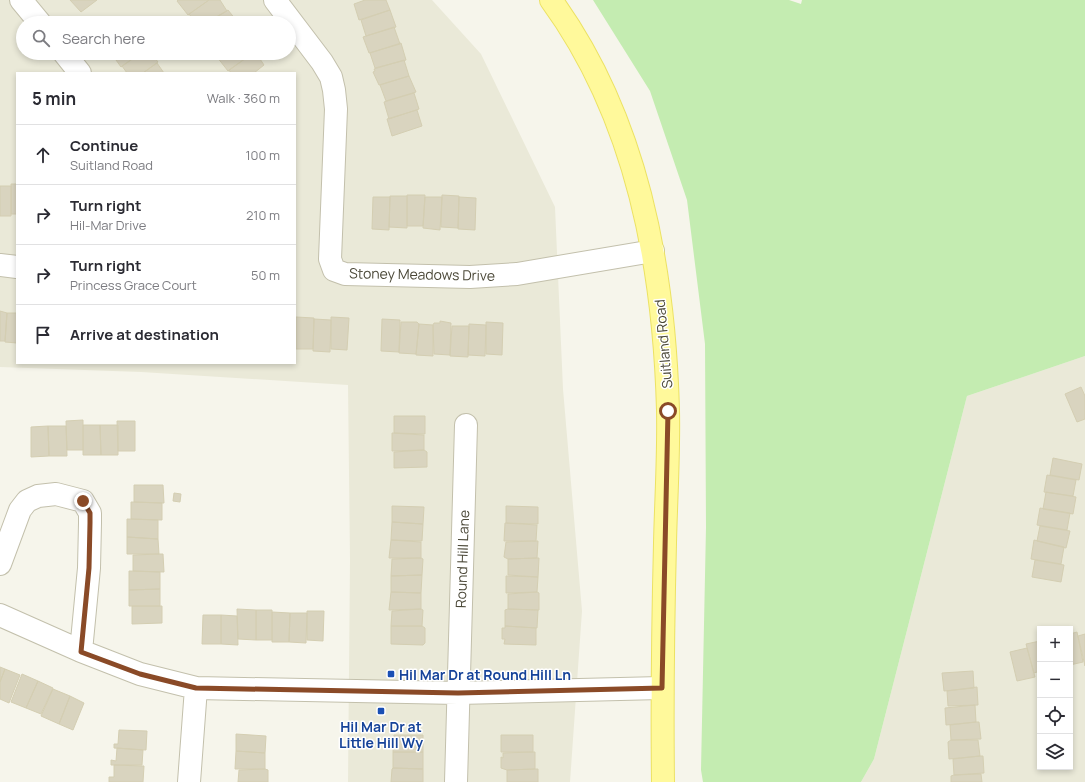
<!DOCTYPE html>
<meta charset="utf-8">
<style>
body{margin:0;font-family:Manrope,sans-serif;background:#f2f2f3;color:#2b2b33}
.controls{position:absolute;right:12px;bottom:12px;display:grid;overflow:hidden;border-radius:0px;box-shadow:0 2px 6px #0003}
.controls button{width:36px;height:36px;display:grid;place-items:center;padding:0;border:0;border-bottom:1px solid #e1e1e2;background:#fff;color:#2b2b33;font:20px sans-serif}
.stop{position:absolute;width:12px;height:12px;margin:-9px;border:3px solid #8a4a27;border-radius:50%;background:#fff}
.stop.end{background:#8a4a27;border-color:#fff;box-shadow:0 1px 4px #0008}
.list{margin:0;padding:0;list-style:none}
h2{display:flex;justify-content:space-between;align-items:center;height:52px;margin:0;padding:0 16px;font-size:17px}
h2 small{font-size:13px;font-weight:400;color:#7c7c81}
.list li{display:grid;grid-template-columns:26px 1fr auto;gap:12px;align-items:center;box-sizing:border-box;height:60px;padding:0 16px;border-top:1px solid #e1e1e2}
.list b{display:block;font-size:15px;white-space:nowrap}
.list p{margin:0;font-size:13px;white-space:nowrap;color:#7c7c81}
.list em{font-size:13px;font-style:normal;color:#7c7c81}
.icon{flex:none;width:22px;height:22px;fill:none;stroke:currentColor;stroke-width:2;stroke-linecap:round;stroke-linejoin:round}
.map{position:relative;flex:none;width:1085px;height:782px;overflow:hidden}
.search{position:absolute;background:#fff;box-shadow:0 2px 6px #0003;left:16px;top:16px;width:280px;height:44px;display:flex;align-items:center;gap:10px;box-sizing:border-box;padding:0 14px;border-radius:22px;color:#7c7c81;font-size:15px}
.panel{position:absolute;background:#fff;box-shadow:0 2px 6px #0003;left:16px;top:72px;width:280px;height:292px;border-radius:0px}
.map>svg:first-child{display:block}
.residential{fill:#eae9d8;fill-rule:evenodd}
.green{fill:#c4ecb1}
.building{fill:#d9d4bf;stroke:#d4ceb2}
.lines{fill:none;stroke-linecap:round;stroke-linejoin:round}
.minor-casing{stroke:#c3c0ac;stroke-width:24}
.major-casing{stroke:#ece263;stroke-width:24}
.minor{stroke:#fff;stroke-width:22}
.major{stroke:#fff99b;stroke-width:22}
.route{stroke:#8a4a27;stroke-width:5}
.transit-dot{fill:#1a4fb4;stroke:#fff;stroke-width:1.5}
.labels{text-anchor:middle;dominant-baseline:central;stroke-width:3;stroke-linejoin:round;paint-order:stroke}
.street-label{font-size:14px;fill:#4b4838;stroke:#fff}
.transit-label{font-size:14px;font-weight:bold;fill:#164399;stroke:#fff;text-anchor:start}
</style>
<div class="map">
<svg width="1085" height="782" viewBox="0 0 1085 782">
<rect width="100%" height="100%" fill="#f6f5eb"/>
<path class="residential" d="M0,0H432L481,54L555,207L563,389L582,611L570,782H348L350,560L348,385L141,372L0,367ZM23,23H289V53H23ZM17,73H295V363H17Z
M1085,356V782H861L874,759L967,396ZM1040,629H1070V767H1040Z"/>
<path class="green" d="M593,0H789L801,4L802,0H1085V356L967,396L874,759L861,782H703L701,770L706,527L705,344L687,200L650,91Z"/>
<path class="building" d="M70,0H97L81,12Z
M178,0H209L188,15L177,1Z
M209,0H220L227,11L206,23H196L189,14Z
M365,0H386L390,10L359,20L354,4Z
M228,10L236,20L235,23H206Z
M390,10L396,27L366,36L361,20Z
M394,27L400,44L369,53L363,37Z
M401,43L406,60L375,68L370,53Z
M111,53H141L121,67Z
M141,53H151L158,62L143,73H127L122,66Z
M160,53H171L164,58Z
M223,53H253L228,71L217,57Z
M253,53H256L264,65L254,73H231L229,70Z
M404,60L409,76L379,85L373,72L375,71L374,69Z
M157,63L164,73H143Z
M409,76L416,92L386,101L380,85Z
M414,93L419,109L389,119L384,102Z
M417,110L422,126L392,136L387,119Z
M11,184H17V214H11Z
M0,186H11V216H0Z
M407,195H425L423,226H407Z
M442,195L459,196L458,228L441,227Z
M390,196H407V228L389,227Z
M373,197H390L389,230L372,229Z
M425,197H442L440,230L423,228Z
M459,197L476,198L475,230L458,229Z
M0,311L7,313L5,341H0Z
M7,313H17V343L5,342Z
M296,317L314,318L313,349H296Z
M331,317L349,318L347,350L331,349Z
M314,319L331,320L330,352L313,351Z
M382,319L400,320L399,352L381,351Z
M440,321L451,323L450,355L434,354L433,325L434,323H440Z
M401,322H417L419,324L416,354L399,353Z
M486,322L503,323L502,355L486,354Z
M419,324L433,325V356L416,355Z
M469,324L486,325L485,356L468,355Z
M452,326H469L468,357L450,356Z
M1081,387L1085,396V419L1077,422L1065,394Z
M394,416H425V434L394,433Z
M83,420V450H67L66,421Z
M117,421H135V451H118Z
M83,425H100L101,455H83Z
M100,425H118V455H101Z
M48,426L49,456L31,457V427Z
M48,426H66L67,456H49Z
M392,433L424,435V450L392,451Z
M424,450L427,452V467L394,468V452Z
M1053,458L1082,464L1079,480L1050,475Z
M1047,475L1076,480L1073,496L1044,492Z
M134,485H163L164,503L134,502Z
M1046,492L1076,497L1073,514L1043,509Z
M174,493L181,494L180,502L173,501Z
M131,502L162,503V520L131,519Z
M392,506L424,507L423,524L392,522Z
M506,506L538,507V524L506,523Z
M1040,508L1070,513L1067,530L1037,525Z
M127,519L158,520V539L127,537Z
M392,522L423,524L422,541L391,540Z
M505,523L537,525L536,541H504Z
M1040,526L1070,531L1066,548L1037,541Z
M127,537L158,539L159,554H127Z
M391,540L421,542V558H389Z
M1034,540L1064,547L1061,564L1031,559Z
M536,541H538L537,558L508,559L504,557L506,542Z
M159,554H163L164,572L133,571V555Z
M421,558L423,559L422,575L391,576L392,559Z
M537,558H539L538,577L508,575V559Z
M1035,560L1064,565L1061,582L1032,577Z
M129,571L160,572V589L129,590Z
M422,575L421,593L391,592V576Z
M506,576L538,577L537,592L506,593Z
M160,589V606H129V590Z
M391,592L421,593V609L389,610Z
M537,592L539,593V610L508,609V594Z
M132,606H162V623L132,624Z
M237,609L256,610V640L238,639Z
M421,609L423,610L422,626H391L392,611Z
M508,609L538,610L537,628L505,626V610Z
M256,610H272V640H256Z
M307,611H324L323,641L307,640Z
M272,612L290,613L289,642H272Z
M290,613H307L306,643L289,642Z
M203,615H221V644H202Z
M221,615L237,616L238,645L221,644Z
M391,626H422L425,628V643L423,645L391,644Z
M505,626L536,628V645L504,644L505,639H502V628H505Z
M1077,632L1083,662L1070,665V634Z
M1085,634V666L1078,636Z
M1040,641V671L1034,673L1026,644Z
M1027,648L1035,677L1017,681L1010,652Z
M0,667L5,669L0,682Z
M5,669L20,675L9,703L0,699V682Z
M973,671L974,688L944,691L942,673Z
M22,674L38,681L26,708L11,702Z
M38,681L53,688L41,714L26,708Z
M977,687L978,705L948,706L947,691Z
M53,689L70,696L59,724L41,716Z
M70,696L84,703L73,730L59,724Z
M975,705L976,722L946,725L945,708Z
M976,722H979L981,739L951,740L950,725Z
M119,730L147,731L146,750L114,748V744H118Z
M236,734L266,736L265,753L236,751Z
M394,735H423V752H393Z
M501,735H533V752H501Z
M951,740H978L980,756L949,759L948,742Z
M117,748L143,750L142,765H111V760L116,761Z
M236,751L265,753V769H235Z
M393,752H423V769L393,768Z
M533,752H535V769L507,770L501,768V757L503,758V753Z
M980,756H983L984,773L954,775L953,759Z
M114,765L144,766L143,782H109V777H114Z
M393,768L423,769V782H391L392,769Z
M265,769L268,770V782H238L239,770Z
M535,769H538V782H507V770Z
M981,774L982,782H951V776L954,775Z"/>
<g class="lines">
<g class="minor-casing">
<path id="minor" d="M21,0L40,23
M275,0L322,62L331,77L334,90L336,109L330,259L334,270L345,274L470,277L517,274L653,251
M64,53L80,73
M0,265L17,267
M0,564L20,510L27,501L38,496L56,494L83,501L90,513V523L89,568L81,651
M0,615L81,651L140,674L196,688L458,693L661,688
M189,782L196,688
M456,782L466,425"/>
</g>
<g class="major-casing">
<path id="major" d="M551,0C637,118 664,266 668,410C669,454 666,499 665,543C663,623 662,702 663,782"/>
</g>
<use href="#minor" class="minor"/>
<use href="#major" class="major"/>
</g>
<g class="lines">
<path class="route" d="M83,501L90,513V523L89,568L81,652L140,674L196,688L458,693L662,688L668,411"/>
</g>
<g class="transit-dot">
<rect x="387" y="670" width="8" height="8" rx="2"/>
<rect x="377" y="707" width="8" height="8" rx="2"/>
</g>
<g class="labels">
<g class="street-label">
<text transform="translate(422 274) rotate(1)">Stoney Meadows Drive</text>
<text transform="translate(663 344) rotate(-95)">Suitland Road</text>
<text transform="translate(462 559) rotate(-88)">Round Hill Lane</text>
</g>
<g class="transit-label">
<text x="399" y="674">Hil Mar Dr at Round Hill Ln</text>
<text x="381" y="726" text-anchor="middle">Hil Mar Dr at<tspan x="381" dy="16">Little Hill Wy</tspan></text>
</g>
</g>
</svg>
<div class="controls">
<button>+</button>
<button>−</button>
<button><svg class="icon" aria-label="locate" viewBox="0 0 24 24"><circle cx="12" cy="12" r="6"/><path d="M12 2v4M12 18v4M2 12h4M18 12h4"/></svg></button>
<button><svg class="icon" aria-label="layers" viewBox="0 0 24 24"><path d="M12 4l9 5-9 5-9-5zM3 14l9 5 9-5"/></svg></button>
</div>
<div class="stop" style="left:668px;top:411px"></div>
<div class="stop end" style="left:83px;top:501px"></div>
<div class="search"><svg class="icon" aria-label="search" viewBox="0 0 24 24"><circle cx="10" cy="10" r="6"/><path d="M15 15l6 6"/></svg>Search here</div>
<section class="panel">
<h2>5 min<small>Walk · 360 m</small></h2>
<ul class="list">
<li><svg class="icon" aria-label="ahead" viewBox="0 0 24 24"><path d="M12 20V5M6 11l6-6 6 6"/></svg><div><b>Continue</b><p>Suitland Road</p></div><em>100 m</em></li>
<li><svg class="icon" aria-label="right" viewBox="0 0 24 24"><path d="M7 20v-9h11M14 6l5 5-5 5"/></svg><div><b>Turn right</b><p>Hil-Mar Drive</p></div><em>210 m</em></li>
<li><svg class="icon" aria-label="right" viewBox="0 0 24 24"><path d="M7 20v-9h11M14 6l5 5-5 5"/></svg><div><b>Turn right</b><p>Princess Grace Court</p></div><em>50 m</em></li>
<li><svg class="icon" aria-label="arrive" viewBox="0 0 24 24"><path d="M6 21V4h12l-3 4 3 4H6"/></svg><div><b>Arrive at destination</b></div></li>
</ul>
</section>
</div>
